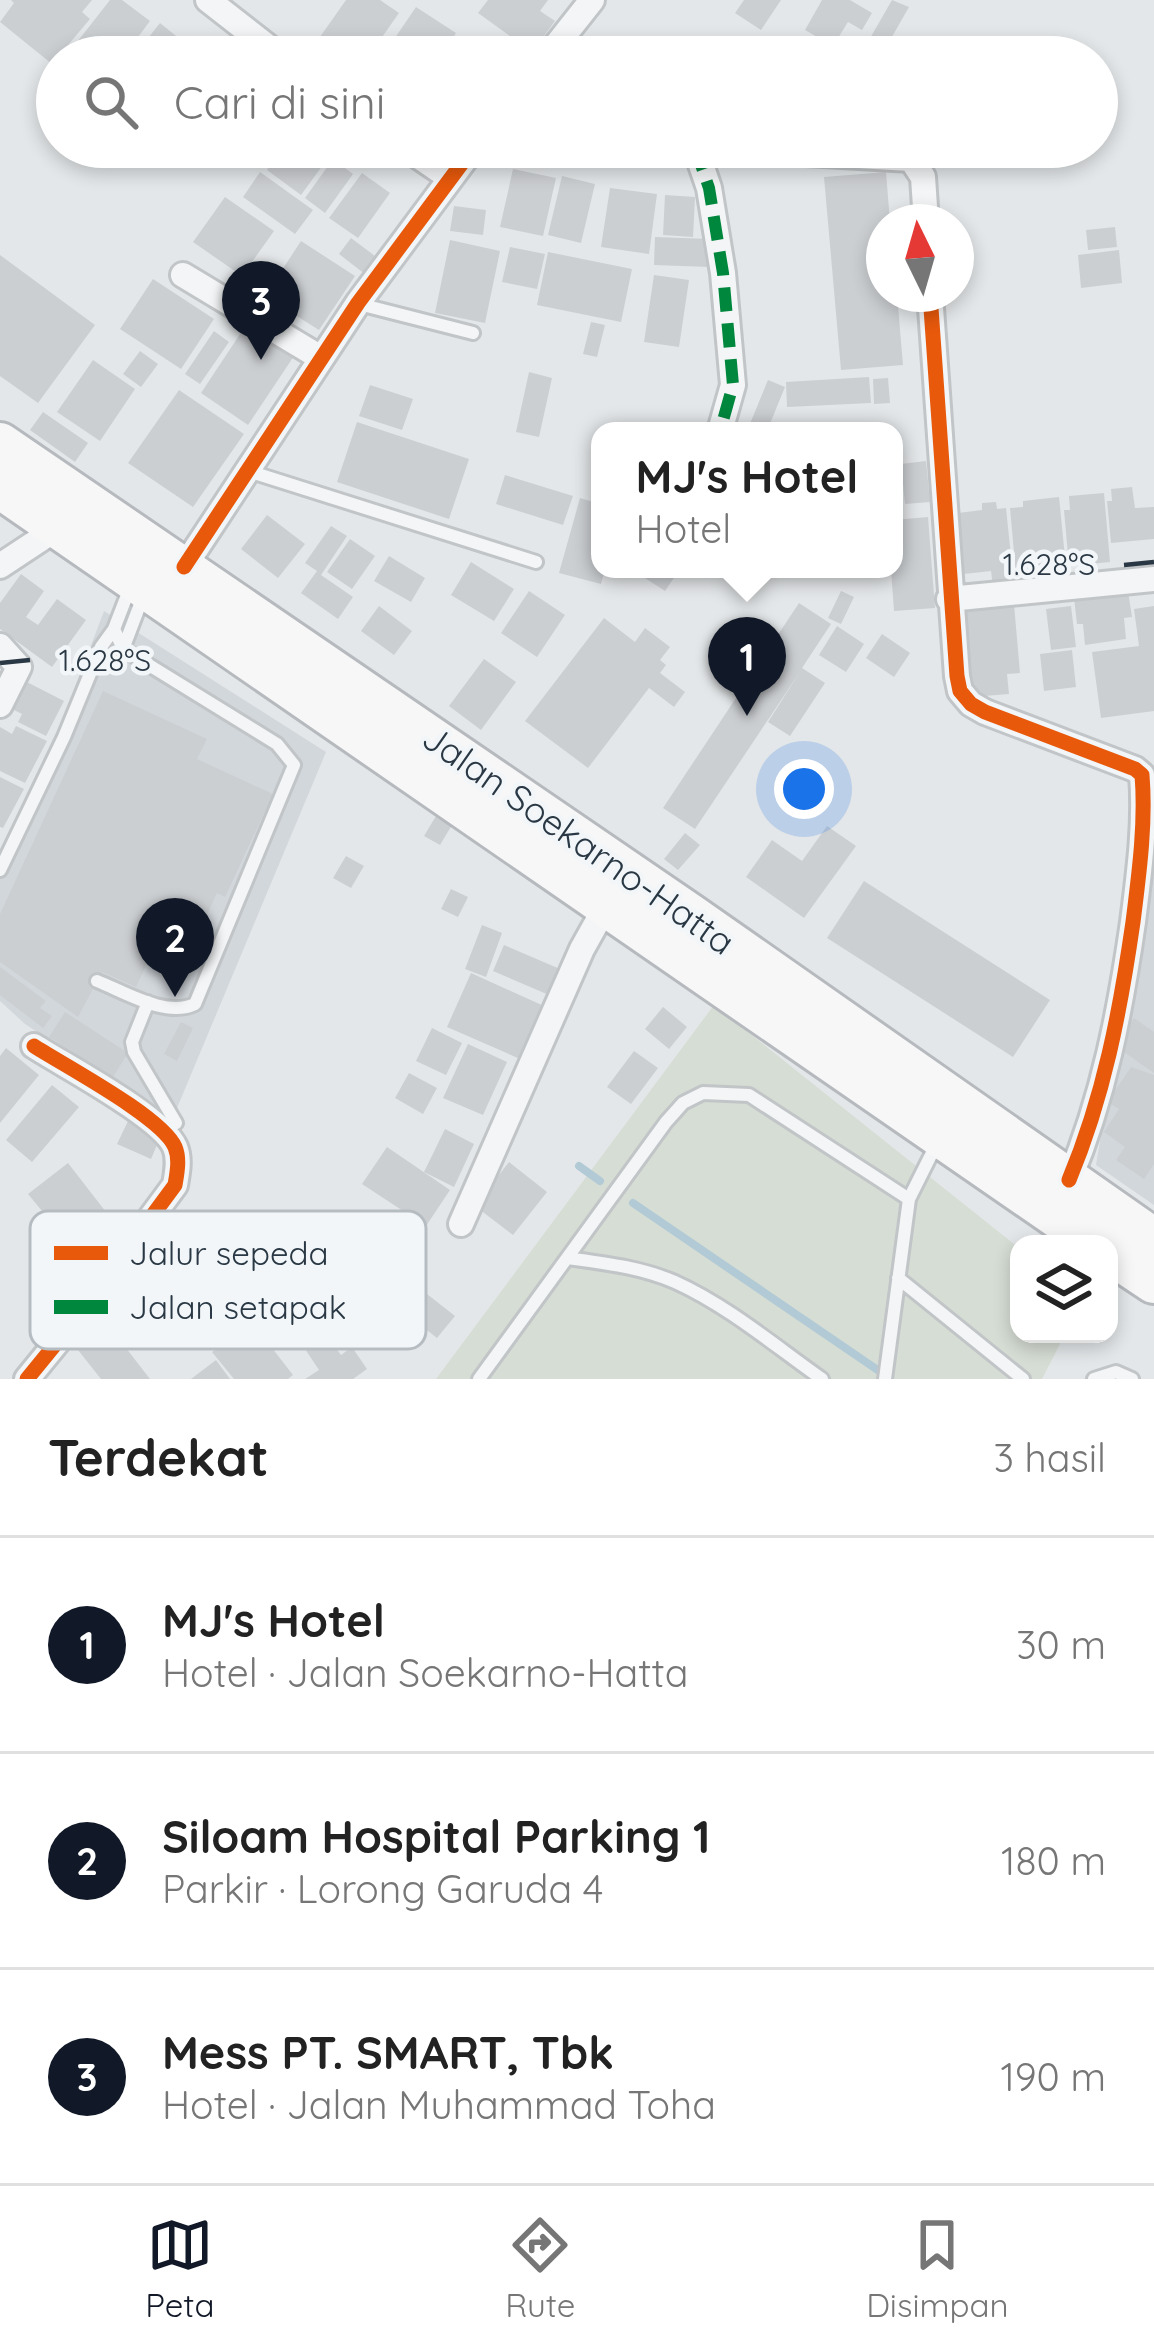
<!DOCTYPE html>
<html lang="id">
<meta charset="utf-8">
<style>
body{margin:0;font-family:Quicksand,sans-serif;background:#f2f2f2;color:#222}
.controls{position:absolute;right:36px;bottom:36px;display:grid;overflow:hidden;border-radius:24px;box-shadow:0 6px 18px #0003}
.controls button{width:108px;height:108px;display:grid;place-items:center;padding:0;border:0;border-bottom:3px solid #e0e0e0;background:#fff;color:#222;font:60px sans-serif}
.compass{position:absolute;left:866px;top:204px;width:108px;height:108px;border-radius:50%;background:#fff;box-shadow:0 6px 18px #0003;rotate:355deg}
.you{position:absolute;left:804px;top:789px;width:42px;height:42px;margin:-30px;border:9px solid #fff;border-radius:50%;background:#1a73e8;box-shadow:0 0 0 18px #1a73e833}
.badge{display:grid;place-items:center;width:78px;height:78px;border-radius:50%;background:#111827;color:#fff;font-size:39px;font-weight:700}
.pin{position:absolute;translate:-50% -99px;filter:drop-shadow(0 3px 6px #0008)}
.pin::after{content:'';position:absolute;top:63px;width:42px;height:36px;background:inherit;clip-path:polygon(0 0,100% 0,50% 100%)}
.popup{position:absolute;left:591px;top:422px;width:312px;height:156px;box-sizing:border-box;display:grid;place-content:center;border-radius:24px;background:#fff;filter:drop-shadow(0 3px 9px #0005);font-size:39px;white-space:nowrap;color:#767676}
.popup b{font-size:45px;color:#222}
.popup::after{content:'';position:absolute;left:50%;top:100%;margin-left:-24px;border:24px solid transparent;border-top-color:#fff}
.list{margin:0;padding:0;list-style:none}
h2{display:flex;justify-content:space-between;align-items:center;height:156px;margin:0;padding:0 48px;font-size:51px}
h2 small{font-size:39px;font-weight:400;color:#767676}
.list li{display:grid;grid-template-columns:78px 1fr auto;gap:36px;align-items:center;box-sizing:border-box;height:216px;padding:0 48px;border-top:3px solid #e0e0e0}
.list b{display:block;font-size:45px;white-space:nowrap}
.list p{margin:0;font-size:39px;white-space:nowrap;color:#767676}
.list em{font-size:39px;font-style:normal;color:#767676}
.icon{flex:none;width:66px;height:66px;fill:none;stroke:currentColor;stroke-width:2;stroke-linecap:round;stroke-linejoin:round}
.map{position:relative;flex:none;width:1154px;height:1379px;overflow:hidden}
.search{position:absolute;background:#fff;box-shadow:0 6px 18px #0003;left:36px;right:36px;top:36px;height:132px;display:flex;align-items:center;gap:30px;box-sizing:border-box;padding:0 42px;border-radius:66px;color:#767676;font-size:45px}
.sheet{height:804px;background:#fff}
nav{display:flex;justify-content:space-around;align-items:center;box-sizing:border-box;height:168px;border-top:3px solid #e0e0e0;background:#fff;font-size:33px;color:#767676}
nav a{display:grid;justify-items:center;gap:6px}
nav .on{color:#111827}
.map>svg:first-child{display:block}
.built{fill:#d2d7dc}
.green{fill:#d6ddd4}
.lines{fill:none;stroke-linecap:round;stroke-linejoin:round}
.stream{stroke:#b2cad5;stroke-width:8}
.building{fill:#cccfd2}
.service-casing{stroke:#c2c5c7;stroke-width:18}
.minor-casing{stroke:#c2c5c7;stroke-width:30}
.trunk-casing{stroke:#b6babe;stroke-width:48}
.service{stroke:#f3f5f6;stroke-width:12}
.minor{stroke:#f3f5f6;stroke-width:24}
.trunk{stroke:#f7f7f7;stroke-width:42}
.quiet{stroke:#00873e;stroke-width:12;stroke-dasharray:24 12;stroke-linecap:butt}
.cycleway-casing{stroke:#f2f6f8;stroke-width:22}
.cycleway{stroke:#e8590c;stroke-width:15}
.ticks{fill:none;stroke:#293844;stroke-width:4.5}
.labels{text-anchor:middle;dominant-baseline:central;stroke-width:9;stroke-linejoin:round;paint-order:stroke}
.street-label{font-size:36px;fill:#293844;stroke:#f2f6f8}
.key{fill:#f2f6f8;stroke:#b6bdc2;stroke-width:3}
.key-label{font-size:33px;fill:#293844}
.ticks-label{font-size:30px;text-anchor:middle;fill:#293844;stroke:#f2f6f8;stroke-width:9;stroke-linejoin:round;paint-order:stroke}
</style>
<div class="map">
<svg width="1154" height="1379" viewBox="0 0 1154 1379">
<rect width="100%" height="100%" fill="#e4e7e9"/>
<path class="built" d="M104,611L326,752L172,1120L25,1024L0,1001V851L43,772Z
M1154,815V1205L1096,1165Z"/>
<path class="green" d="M714,1005L1019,1248V1334H1065L1042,1379H436Z"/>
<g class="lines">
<path class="stream" d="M579,1166L600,1181
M633,1203L885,1375"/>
</g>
<path class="building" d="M11,0H92L82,12L90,19L52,64L0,22L14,3Z
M110,0H122L150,21L123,57H78L70,51Z
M346,0H380L399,13L368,57H334L315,44Z
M488,0H548L540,11L555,21L532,52L478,13Z
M744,0H781L761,30L735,13Z
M822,0H850L872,13L862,30L848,22L833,46L805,30Z
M892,0L909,7L885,49L869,40Z
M416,7L456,33L440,57H382Z
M160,23L191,48L184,57H133Z
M164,147H196L182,167L160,152Z
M284,147H336L301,195L267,170Z
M333,159L353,174L325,213L305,198Z
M513,169L556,178L543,236L500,227Z
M260,172L313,210L295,234L243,197Z
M886,172L890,222H884V294H897L903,365L841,370L824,177Z
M362,173L390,193L358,238L329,218Z
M562,176L595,184L581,243L548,235Z
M610,188L657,194L649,254L601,247Z
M665,195L695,197L693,237L663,235Z
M225,197L274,231L242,276L193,242Z
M454,206L486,210L483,235L450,231Z
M1115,227L1117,247L1088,250L1086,230Z
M655,237L710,239L709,267L654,265Z
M351,238L383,262L370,278L339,254Z
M450,240L500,251L485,323L435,313Z
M301,241L355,276L319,330L265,296Z
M510,247L545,254L537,289L502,282Z
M1119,250L1122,283L1081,288L1078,255Z
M548,252L632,269L621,322L537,305Z
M0,255L95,325L38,403L0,376Z
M654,275L689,280L679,347L644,342Z
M153,279L214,319L181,369L120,329Z
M591,322L605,325L597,357L583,354Z
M246,325L294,356L248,425L201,393Z
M214,331L229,342L200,384L185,374Z
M140,351L158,364L141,387L123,374Z
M93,360L135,389L100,441L57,412Z
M529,372L552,378L539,437L516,432Z
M869,377L871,403L787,407L786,382Z
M888,378L890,403L874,404L873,379Z
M768,380L785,387L767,431H747Z
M370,385L413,399L402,430L359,416Z
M179,390L244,434L193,507L128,463Z
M43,412L88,443L75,462L30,430Z
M357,422L469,459L449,519L337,482Z
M926,461L930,502L905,504L901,464Z
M505,475L573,496L563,525L496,504Z
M1132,487L1135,508L1154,507V539L1111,543L1107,501H1112L1111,489Z
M1104,493L1110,562L1069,566L1064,510H1070L1069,496Z
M1059,497L1065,557L1048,559L1050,572L1016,575L1010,508L1023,507V501Z
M580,498L600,504V569H605L601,584L559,573Z
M996,502L997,509L1006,508L1014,585L993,587L991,571L964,574L958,513L982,510V503Z
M267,515L305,544L278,578L241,549Z
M928,517L935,608L894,611L891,569H894V520Z
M331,526L347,536L321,575L353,597L338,619L301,593L317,571L305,563Z
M350,539L375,556L352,589L327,572Z
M389,556L425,578L411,602L374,581Z
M471,562L514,589L494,621L451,595Z
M631,569H680L665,591Z
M21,574L44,591L26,617L38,625L57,599L86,620L52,667L0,629V603Z
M529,591L565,615L537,657L501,633Z
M841,591L854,597L841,624L828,618Z
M1128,591L1132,617L1124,618L1126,639L1085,645L1083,624H1077L1074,598Z
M799,603L831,624L802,668L825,683L790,736L768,722L800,672L695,829L663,808Z
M1014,604L1020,673L1007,674L1009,694L972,697L964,608Z
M379,606L412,631L394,655L361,631Z
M1071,606L1076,647L1051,650L1046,609Z
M1154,606V711L1101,718L1092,652L1139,646L1134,609Z
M604,618L635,642L645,628L670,647L660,660L666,665L660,673L685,692L674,707L649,688L588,768L525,721Z
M837,626L864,644L846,672L819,655Z
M882,634L910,653L894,677L866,658Z
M1072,650L1076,687L1044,691L1040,654Z
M484,659L516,682L481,730L449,706Z
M19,678L64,701L46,736L18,722L22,714L4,705Z
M103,691L207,739L197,759L273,794L225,897L217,893L203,924L172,909L136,987L102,972L78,1017L0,962V914Z
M16,726L47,741L25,783L0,771V727L12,734Z
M0,777L24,789L3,828L0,827Z
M436,816L452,825L440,845L424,836Z
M827,826L856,846L804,918L746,877L772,840L802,861Z
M685,833L700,845L678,870L664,859Z
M346,856L364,866L351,888L333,878Z
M864,881L1050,1000L1013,1057L827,938Z
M451,889L468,897L458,917L441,909Z
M482,925L502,933L486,977L465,969Z
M504,945L560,969L549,995L493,971Z
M0,967L46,1001L40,1008L52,1016L43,1028L0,995Z
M471,973L544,1006L520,1059L447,1027Z
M663,1007L687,1027L669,1049L645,1029Z
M65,1012L128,1053L113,1077L49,1037Z
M1134,1018L1154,1032V1073L1114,1045Z
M181,1022L193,1028L177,1061L164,1054Z
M432,1028L462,1043L446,1075L416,1061Z
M468,1044L507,1062L483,1115L443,1098Z
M6,1048L39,1075L0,1123V1056Z
M634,1051L658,1068L631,1104L607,1087Z
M1131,1067L1154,1075V1164L1144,1179L1116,1160L1125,1147L1104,1132L1119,1109L1107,1102Z
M409,1073L437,1088L423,1114L395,1098Z
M52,1085L79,1107L32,1162L6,1140Z
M129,1119L162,1133L151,1159L117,1144Z
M445,1129L474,1144L454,1187L424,1172Z
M387,1147L450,1190L426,1226L362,1184Z
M509,1162L547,1192L513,1235L475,1206Z
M68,1163L106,1212L75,1236L63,1221L46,1234L33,1218L42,1211L28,1194Z
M217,1217L268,1286L250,1299L198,1231Z
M427,1294L455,1316L437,1338L409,1316Z
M251,1321L293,1375L288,1379H234L212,1352Z
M109,1326L150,1379H101L78,1350Z
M325,1332L341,1355L352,1347L367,1369L353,1379H305L319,1370L303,1346Z
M216,1360L230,1379H191Z"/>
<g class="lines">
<g class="service-casing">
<path id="service" d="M359,304L473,333
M248,471L536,562
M123,649L144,594
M0,870L64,737L101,647L114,629
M97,981C125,992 166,1018 195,1004L294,765L277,744L123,649L114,629L131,585
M148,1002L132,1042L134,1052L176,1123
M567,1258C603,1263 640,1267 675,1282C728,1306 775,1346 822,1379
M898,1278L1023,1379
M479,1379L666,1122L683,1103L703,1093L749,1095L909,1199
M885,1379L909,1199L933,1151
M1094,1379L1116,1372L1132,1379"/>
</g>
<g class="minor-casing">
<path id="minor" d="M208,0L281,57
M547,57L592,0
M405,147L449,177
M695,147L709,188L723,273L733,385L720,431
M703,147L911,159L923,177L926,222
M183,275L321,358
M930,294L957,676L960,691L971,704L985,712L1135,769L1142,775C1146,823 1139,874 1133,922C1120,1012 1104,1096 1069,1180
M0,566L59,527
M184,567L358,303L474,147
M949,599L1154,579
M0,646L19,667L0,705
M461,1224L582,949L606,906
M27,1379L76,1319L175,1185C177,1173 180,1159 175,1147C162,1117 65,1066 34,1046"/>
</g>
<g class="trunk-casing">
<path id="trunk" d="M0,444L690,915L1154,1240
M0,487L1097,1244
M1109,1252L1154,1282"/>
</g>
<use href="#service" class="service"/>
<use href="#minor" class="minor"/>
<use href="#trunk" class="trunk"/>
<path class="quiet" d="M695,147L709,188L723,273L733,385L720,431"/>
<g class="cycleway-casing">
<path id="cycleway" d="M930,294L957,676L960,691L971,704L985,712L1135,769L1142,775C1146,823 1139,874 1133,922C1120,1012 1104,1096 1069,1180
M184,567L358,303L474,147
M27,1379L76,1319L175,1185C177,1173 180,1159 175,1147C162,1117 65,1066 34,1046"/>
</g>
<use href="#cycleway" class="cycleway"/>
</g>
<path class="ticks" d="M1124,565L1154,562M0,663L30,660"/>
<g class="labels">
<g class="street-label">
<text transform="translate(579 839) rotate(35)">Jalan Soekarno-Hatta</text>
</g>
</g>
<rect x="30" y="1211" width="396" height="138" rx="18" class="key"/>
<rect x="54" y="1246" width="54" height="14" fill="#e8590c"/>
<rect x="54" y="1300" width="54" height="14" fill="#00873e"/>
<g class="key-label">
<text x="129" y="1265">Jalur sepeda</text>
<text x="129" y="1319">Jalan setapak</text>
</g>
<g class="ticks-label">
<text x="1049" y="575">1.628°S</text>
<text x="105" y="671">1.628°S</text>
</g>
</svg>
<div class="controls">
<button><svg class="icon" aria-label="layers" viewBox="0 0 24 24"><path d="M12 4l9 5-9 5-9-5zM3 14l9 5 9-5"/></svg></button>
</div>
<svg class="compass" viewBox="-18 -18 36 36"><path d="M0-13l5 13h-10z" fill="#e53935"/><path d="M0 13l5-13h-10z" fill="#767676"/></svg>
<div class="you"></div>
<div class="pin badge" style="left:747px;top:716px">1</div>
<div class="popup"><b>MJ's Hotel</b>Hotel</div>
<div class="pin badge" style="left:175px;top:997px">2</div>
<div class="pin badge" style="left:261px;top:360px">3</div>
<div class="search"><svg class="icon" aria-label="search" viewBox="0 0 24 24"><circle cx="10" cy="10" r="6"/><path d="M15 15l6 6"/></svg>Cari di sini</div>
</div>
<section class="sheet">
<h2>Terdekat<small>3 hasil</small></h2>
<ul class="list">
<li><span class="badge">1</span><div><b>MJ's Hotel</b><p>Hotel · Jalan Soekarno-Hatta</p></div><em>30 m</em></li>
<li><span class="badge">2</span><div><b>Siloam Hospital Parking 1</b><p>Parkir · Lorong Garuda 4</p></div><em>180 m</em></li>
<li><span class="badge">3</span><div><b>Mess PT. SMART, Tbk</b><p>Hotel · Jalan Muhammad Toha</p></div><em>190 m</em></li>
</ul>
</section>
<nav>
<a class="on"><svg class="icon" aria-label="map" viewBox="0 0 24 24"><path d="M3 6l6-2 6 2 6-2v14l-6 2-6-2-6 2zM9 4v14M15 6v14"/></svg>Peta</a>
<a><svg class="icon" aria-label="directions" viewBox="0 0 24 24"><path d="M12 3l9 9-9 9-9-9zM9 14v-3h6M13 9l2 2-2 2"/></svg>Rute</a>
<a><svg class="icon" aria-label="saved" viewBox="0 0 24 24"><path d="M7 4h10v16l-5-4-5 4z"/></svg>Disimpan</a>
</nav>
